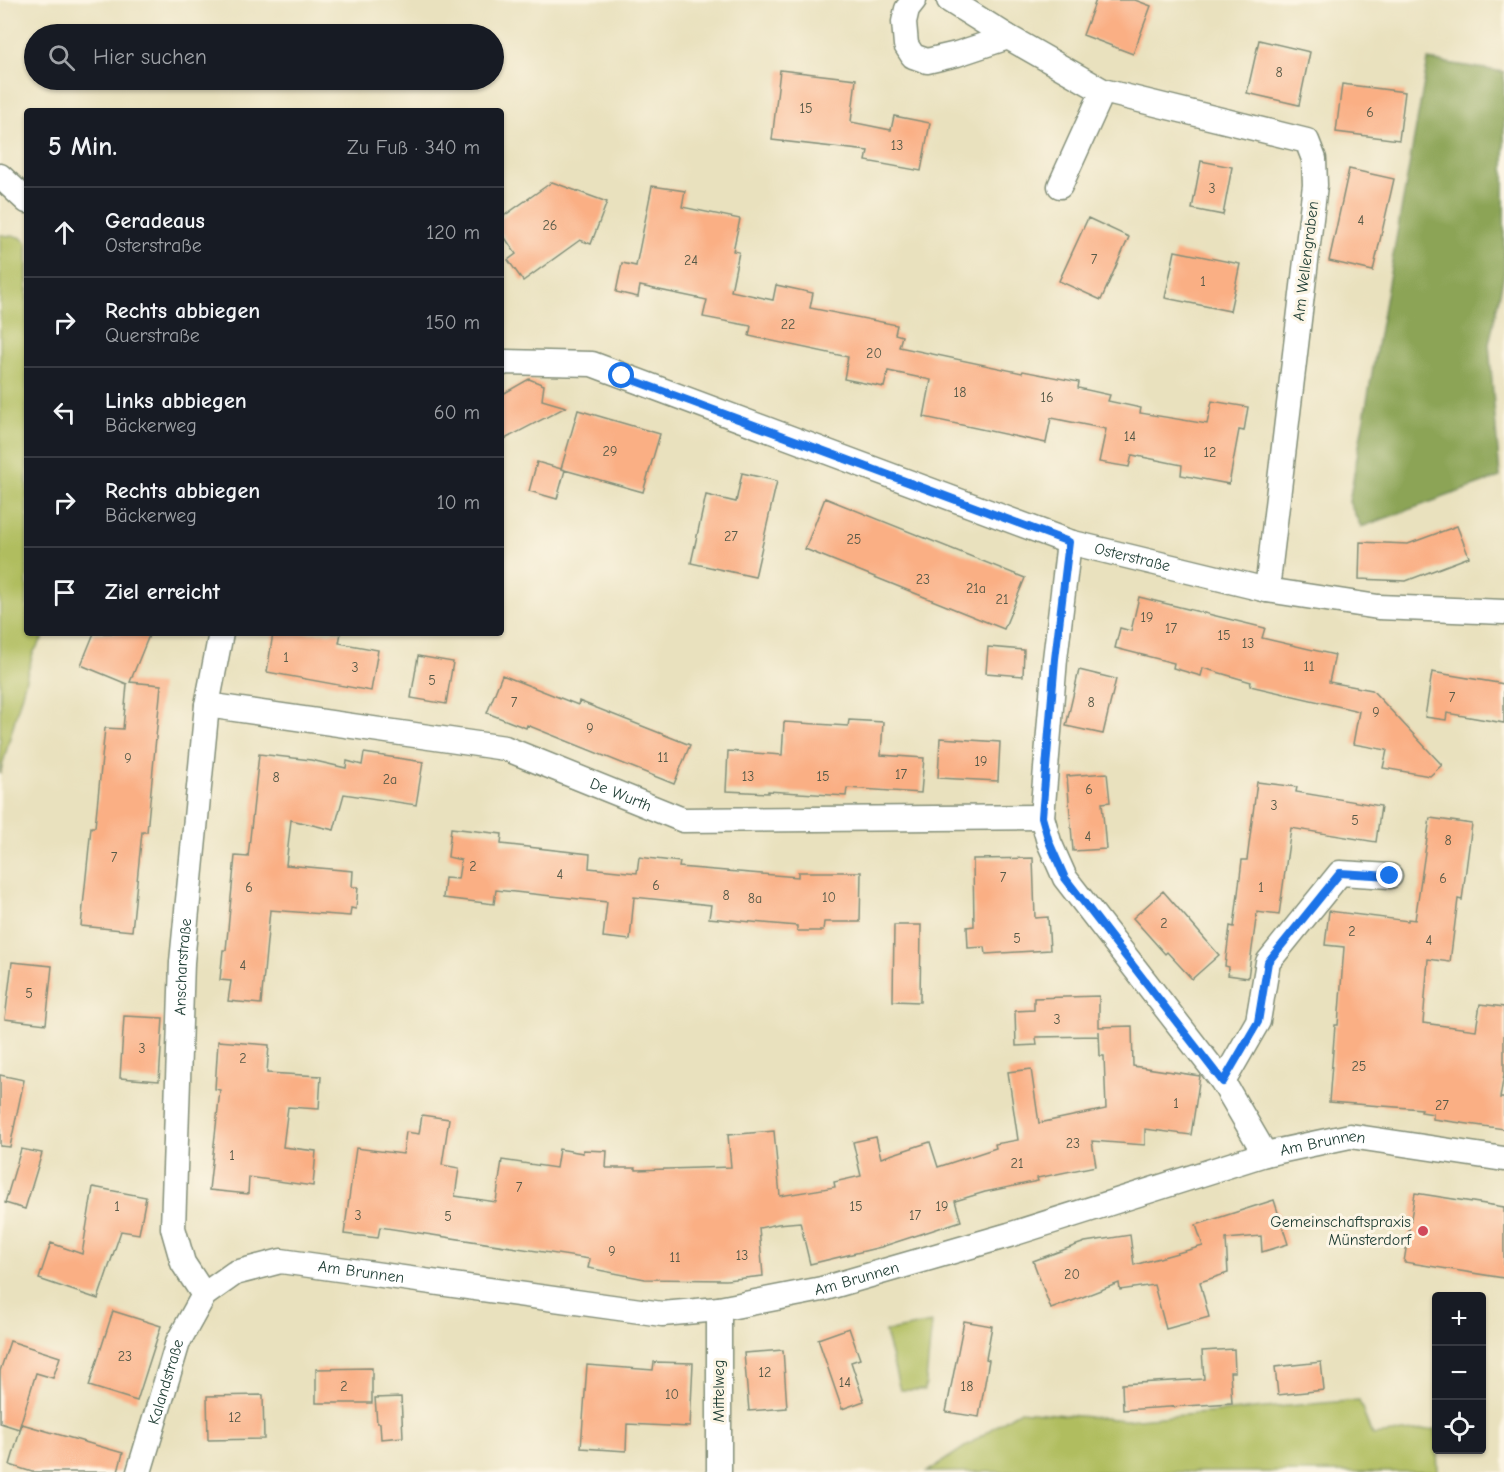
<!DOCTYPE html>
<html lang="de">
<meta charset="utf-8">
<style>
body{margin:0;font-family:"Comic Neue",sans-serif;background:#20242c;color:#f1f3f6}
.controls{position:absolute;right:18px;bottom:18px;display:grid;overflow:hidden;border-radius:6px;box-shadow:0 2px 4px #0004}
.controls button{width:54px;height:54px;display:grid;place-items:center;padding:0;border:0;border-bottom:2px solid #363941;background:#171b24;color:#f1f3f6;font:30px sans-serif}
.stop{position:absolute;width:18px;height:18px;margin:-14px;border:4px solid #1a73e8;border-radius:50%;background:#fff}
.stop.end{background:#1a73e8;border-color:#fff;box-shadow:0 2px 6px #0008}
.list{margin:0;padding:0;list-style:none}
h2{display:flex;justify-content:space-between;align-items:center;height:78px;margin:0;padding:0 24px;font-size:26px}
h2 small{font-size:20px;font-weight:400;color:#9ea1a6}
.list li{display:grid;grid-template-columns:39px 1fr auto;gap:18px;align-items:center;box-sizing:border-box;height:90px;padding:0 24px;border-top:2px solid #363941}
.list b{display:block;font-size:22px;white-space:nowrap}
.list p{margin:0;font-size:20px;white-space:nowrap;color:#9ea1a6}
.list em{font-size:20px;font-style:normal;color:#9ea1a6}
.icon{flex:none;width:33px;height:33px;fill:none;stroke:currentColor;stroke-width:2;stroke-linecap:round;stroke-linejoin:round}
.map{position:relative;flex:none;width:1504px;height:1472px;overflow:hidden}
.search{position:absolute;background:#171b24;box-shadow:0 2px 4px #0004;left:24px;top:24px;width:480px;height:66px;display:flex;align-items:center;gap:15px;box-sizing:border-box;padding:0 21px;border-radius:33px;color:#9ea1a6;font-size:22px}
.panel{position:absolute;background:#171b24;box-shadow:0 2px 4px #0004;left:24px;top:108px;width:480px;height:528px;border-radius:6px}
.map>svg:first-child{display:block}
.green{fill:#b0bd5f;stroke:#687d4a;stroke-width:1.5}
.forest{fill:#8ca456;stroke:#567045;stroke-width:1.5}
.building{fill:#faaf84}
.lines{fill:none;stroke-linecap:round;stroke-linejoin:round}
.minor-casing{stroke:#848f79;stroke-width:27}
.minor{stroke:#fff;stroke-width:24}
.route{stroke:#1a73e8;stroke-width:8}
.poi-dot{fill:#d1495b;stroke:#fcf5e5;stroke-width:2}
.labels{text-anchor:middle;dominant-baseline:central;stroke-width:6;stroke-linejoin:round;paint-order:stroke}
.number-label{font-size:14px;fill:#565a48}
.street-label{font-size:16px;fill:#1f3d34;stroke:#fcf5e5}
.poi-label{font-size:16px;fill:#1f3d34;stroke:#fcf5e5;text-anchor:end}
</style>
<div class="map">
<svg width="1504" height="1472" viewBox="0 0 1504 1472">
<rect width="100%" height="100%" fill="#fcf5e5"/>
<filter id="ink" filterUnits="userSpaceOnUse"><feTurbulence type="fractalNoise" baseFrequency=".0167" numOctaves="2"/><feDisplacementMap in="SourceGraphic" scale="12" xChannelSelector="R" yChannelSelector="G"/><feConvolveMatrix kernelMatrix="1 2 1 2 8 2 1 2 1" color-interpolation-filters="sRGB"/></filter>
<filter id="wash" filterUnits="userSpaceOnUse"><feTurbulence type="fractalNoise" baseFrequency=".008" numOctaves="4" result="noise"/><feDisplacementMap in="SourceGraphic" scale="24" xChannelSelector="R" yChannelSelector="G"/><feGaussianBlur stdDeviation="1.35" result="paint"/><feColorMatrix in="noise" values="0 0 0 0 0 0 0 0 0 0 0 0 0 0 0 0 0 1.4 0 .05"/><feComposite in="paint" operator="in"/></filter>
<g filter="url(#wash)">
<rect width="100%" height="100%" fill="#e9e1be"/>
<path class="green" d="M0,235L20,237L27,243V633H46L33,653L0,774Z
M932,1323L925,1390H900L885,1332Z
M1359,1400L1372,1435L1436,1429L1438,1472H927L1019,1411L1126,1420Z"/>
<path class="forest" d="M1428,60L1504,72V274L1489,344L1500,477L1361,527L1349,502Z"/>
<g id="blocks">
<path class="building" d="M1096,0H1135L1151,6L1133,54L1083,35Z
M1259,40L1310,52L1299,105L1247,93Z
M780,70L856,79L851,122L891,130L894,116L930,123L921,171L866,161L868,151L772,140Z
M1342,84L1405,92L1399,140L1336,132Z
M1201,161L1232,167L1223,215L1192,209Z
M1349,169L1394,179L1373,271L1329,261Z
M552,182L607,202L591,244L580,240L523,281L508,260L516,254L501,232V218Z
M652,186L685,191L682,207L740,219L733,251L739,252L731,291L773,300L776,285L813,293L810,308L897,325L895,334L902,336L899,347L1022,373L1023,371L1079,382L1078,388L1110,395L1108,401L1141,408L1140,413L1207,424L1212,401L1248,407L1244,431L1239,430L1229,484L1181,475L1182,465L1132,455L1129,467L1099,462L1106,429L1051,418L1046,443L924,417L931,380L888,371L884,387L844,379L848,357L749,336L751,326L703,317L707,300L640,286L638,297L616,292L622,263L636,266Z
M1088,218L1129,237L1101,300L1059,281Z
M1175,251L1240,264L1230,311L1165,298Z
M529,379L544,385L542,400L566,407L501,441V395Z
M578,410L660,434L643,492L561,469Z
M537,462L565,470L557,499L529,491Z
M742,473L777,481L755,577L691,563L706,495L736,502Z
M825,498L1025,578L1004,629L805,549Z
M1457,526L1469,557L1406,581L1359,579L1360,542L1408,544Z
M1139,597L1265,628L1262,638L1335,655L1329,682L1372,690L1442,765L1430,776L1383,768L1387,750L1353,744L1359,711L1250,686L1251,682L1203,668L1201,676L1173,668L1174,663L1115,648L1120,628L1131,631Z
M94,633H150L130,682L161,685L147,832H142L132,931L81,926L91,827H95L105,728L123,729L127,684L81,665Z
M273,633H341L339,643L378,650L371,691L267,672Z
M988,647L1024,650L1023,676L986,673Z
M418,656L453,662L446,704L411,698Z
M1079,670L1116,679L1103,734L1066,726Z
M1432,672L1504,684V723L1447,713L1446,720L1425,717Z
M502,675L578,705L579,701L690,745L674,784L527,725L526,728L487,713Z
M849,720L883,722L881,755L924,758L921,793L847,788L846,796L768,791V793L726,791L728,751L782,755L784,722L848,726Z
M940,738L1000,742L998,781L938,778Z
M364,753L423,762L416,805L344,794L334,830L291,820L286,865L353,871L352,887H358L356,909L351,908L350,916L270,910L261,1004L228,1001L231,981L220,980L223,950H226L235,856L248,857L259,754L311,760L346,768L347,761L362,765Z
M1107,773L1110,802L1102,803L1106,849L1073,851L1067,776Z
M1257,782L1297,787L1296,792L1381,806L1376,842L1291,828L1279,915L1257,912L1248,978L1228,975L1229,967L1225,966L1230,926L1234,927L1242,860H1247Z
M1430,818L1472,824L1462,900L1458,899L1450,962L1428,959L1423,1023L1476,1030L1480,1004L1504,1007V1075L1500,1098H1504V1129L1433,1119V1114L1421,1112L1422,1109L1329,1102L1335,1025H1338L1344,947L1325,945L1329,911L1408,921V919L1415,920Z
M451,828L502,834L501,844L590,854L589,868L637,873L639,857L680,862L679,867L798,877V872H861L860,922H824L823,931H797V926L709,918L711,905L634,897L630,940L603,937L607,902L496,890L494,904L443,898L445,878L458,879L461,860L448,857Z
M1033,858L1035,918L1048,917L1050,950L986,954L985,947L968,948L967,927L974,926L973,859Z
M1163,891L1219,955L1192,979L1167,952L1165,954L1133,918Z
M894,925H921L920,1002L893,1001Z
M12,962L52,966L46,1024L5,1019Z
M1099,996V1027L1132,1026L1133,1066L1200,1076L1191,1135L1145,1129V1145L1092,1141L1096,1166L1037,1178L1038,1181L985,1192L955,1201L961,1221L881,1247L810,1264L800,1222L778,1224L759,1228L763,1276L726,1280L645,1279L588,1268L590,1259L380,1227L378,1238L344,1234L356,1148L403,1154L406,1132L419,1134L422,1115L449,1119L442,1165L459,1168L455,1196L496,1202L502,1160L556,1168L559,1149L583,1153V1150L607,1151L606,1168H636V1170L731,1167L728,1135L774,1131L780,1196L835,1187L834,1182L861,1176L853,1142L876,1137L881,1158L930,1142L938,1167L996,1148L995,1144L1018,1140L1008,1072L1031,1069L1039,1123L1106,1109L1104,1056H1100L1099,1031V1036L1036,1037L1037,1045L1016,1046L1015,1011L1034,1010V998Z
M124,1016L163,1018L159,1081L120,1078Z
M218,1041L269,1045L267,1073L321,1076L319,1109L288,1107L283,1147L316,1151L313,1186L249,1177L248,1194L209,1190L220,1090L215,1089Z
M0,1075L24,1080L10,1147L0,1146Z
M21,1149L42,1153L25,1209L5,1203Z
M93,1187L146,1197L139,1234L121,1231L98,1299L39,1279L51,1243L82,1254Z
M1415,1193L1504,1207V1278L1404,1262Z
M1274,1200L1288,1244L1262,1252L1261,1236L1226,1239L1228,1273L1200,1282L1209,1317L1166,1329L1154,1285L1120,1290L1119,1283L1051,1309L1033,1261L1085,1242L1130,1235L1134,1265L1203,1246L1196,1225Z
M113,1311L161,1326L137,1401L89,1386Z
M964,1321L992,1326L986,1359L989,1360L979,1417L946,1412Z
M849,1328L860,1359L851,1362L864,1401L842,1409L818,1339Z
M10,1341L60,1357L53,1378L36,1373L19,1429L0,1423V1371Z
M1234,1349L1235,1372H1230L1232,1403L1123,1410L1122,1384L1204,1379L1202,1351Z
M783,1350L787,1408L749,1411L744,1353Z
M654,1362L693,1363L690,1427L627,1424L626,1451L581,1448L587,1365L653,1370Z
M1321,1362L1324,1390L1278,1395L1275,1367Z
M372,1368V1403H316V1369Z
M263,1395L264,1439L208,1440L207,1396Z
M401,1397L403,1437L381,1439L380,1423H377L375,1398Z
M22,1424L123,1453L118,1472H32L10,1465Z"/>
</g>
</g>
<g filter="url(#ink)">
<use href="#blocks" fill-opacity="0" stroke="#848f79" stroke-width="1.5"/>
<g class="lines">
<g class="minor-casing">
<g id="minor">
<path d="M914,0L907,9L904,22L906,45L913,56L927,61L957,54L1008,37"/>
<path d="M949,0L1008,37L1103,91L1307,141L1314,159L1315,185L1267,590"/>
<path d="M0,176L27,201"/>
<path d="M1060,186L1103,91"/>
<path id="s1" d="M501,364L504,362L592,364L1069,542L1267,590L1378,607L1504,612"/>
<path d="M1069,542L1055,659L1042,817L1049,842L1065,878L1223,1082L1265,1154"/>
<path id="s2" d="M207,705L505,748L683,820L1042,817"/>
<path d="M1223,1082L1258,1021L1268,962L1340,873L1390,876"/>
<path id="s3" d="M204,1295L183,1263L173,1228L182,962L207,705L221,633"/>
<path d="M719,1309V1472"/>
<path id="s4" d="M139,1472L178,1342L204,1295L235,1273L281,1261L662,1314L719,1309L822,1289L1009,1235L1265,1154L1350,1136L1504,1159"/>
</g>
</g>
<use href="#minor" class="minor"/>
</g>
</g>
<g class="lines" filter="url(#ink)">
<path class="route" d="M622,376L1069,542L1055,659L1042,817L1049,842L1065,878L1223,1082L1258,1022L1268,962L1340,873L1390,876"/>
</g>
<circle class="poi-dot" cx="1423" cy="1231" r="6"/>
<g class="labels">
<g class="number-label">
<text x="1279" y="72">8</text>
<text x="806" y="108">15</text>
<text x="1370" y="112">6</text>
<text x="897" y="145">13</text>
<text x="1212" y="188">3</text>
<text x="1361" y="220">4</text>
<text x="550" y="225">26</text>
<text x="1094" y="259">7</text>
<text x="691" y="260">24</text>
<text x="1203" y="281">1</text>
<text x="788" y="324">22</text>
<text x="874" y="353">20</text>
<text x="960" y="392">18</text>
<text x="1047" y="397">16</text>
<text x="1130" y="436">14</text>
<text x="610" y="451">29</text>
<text x="1210" y="452">12</text>
<text x="731" y="536">27</text>
<text x="854" y="539">25</text>
<text x="923" y="579">23</text>
<text x="976" y="588">21a</text>
<text x="1002" y="599">21</text>
<text x="1147" y="617">19</text>
<text x="1171" y="628">17</text>
<text x="1224" y="635">15</text>
<text x="1248" y="643">13</text>
<text x="286" y="657">1</text>
<text x="1309" y="666">11</text>
<text x="355" y="667">3</text>
<text x="432" y="680">5</text>
<text x="1452" y="697">7</text>
<text x="514" y="702">7</text>
<text x="1091" y="702">8</text>
<text x="1376" y="712">9</text>
<text x="590" y="728">9</text>
<text x="663" y="757">11</text>
<text x="128" y="758">9</text>
<text x="981" y="761">19</text>
<text x="901" y="774">17</text>
<text x="748" y="776">13</text>
<text x="823" y="776">15</text>
<text x="276" y="777">8</text>
<text x="390" y="779">2a</text>
<text x="1089" y="789">6</text>
<text x="1274" y="805">3</text>
<text x="1355" y="820">5</text>
<text x="1088" y="836">4</text>
<text x="1448" y="840">8</text>
<text x="114" y="857">7</text>
<text x="473" y="866">2</text>
<text x="560" y="874">4</text>
<text x="1003" y="877">7</text>
<text x="1443" y="878">6</text>
<text x="656" y="885">6</text>
<text x="249" y="887">6</text>
<text x="1261" y="887">1</text>
<text x="726" y="895">8</text>
<text x="829" y="897">10</text>
<text x="755" y="898">8a</text>
<text x="1164" y="923">2</text>
<text x="1352" y="931">2</text>
<text x="1017" y="938">5</text>
<text x="1429" y="940">4</text>
<text x="243" y="965">4</text>
<text x="29" y="993">5</text>
<text x="1057" y="1019">3</text>
<text x="142" y="1048">3</text>
<text x="243" y="1058">2</text>
<text x="1359" y="1066">25</text>
<text x="1176" y="1103">1</text>
<text x="1442" y="1105">27</text>
<text x="1073" y="1143">23</text>
<text x="232" y="1155">1</text>
<text x="1017" y="1163">21</text>
<text x="519" y="1187">7</text>
<text x="117" y="1206">1</text>
<text x="856" y="1206">15</text>
<text x="942" y="1206">19</text>
<text x="358" y="1215">3</text>
<text x="915" y="1215">17</text>
<text x="448" y="1216">5</text>
<text x="612" y="1251">9</text>
<text x="742" y="1255">13</text>
<text x="675" y="1257">11</text>
<text x="1072" y="1274">20</text>
<text x="125" y="1356">23</text>
<text x="765" y="1372">12</text>
<text x="845" y="1382">14</text>
<text x="344" y="1386">2</text>
<text x="967" y="1386">18</text>
<text x="672" y="1394">10</text>
<text x="235" y="1417">12</text>
</g>
<g class="street-label">
<text transform="translate(1306 261) rotate(-83)">Am Wellengraben</text>
<text stroke="none"><textPath href="#s1" startOffset="666">Osterstraße</textPath></text>
<text stroke="none"><textPath href="#s2" startOffset="426">De Wurth</textPath></text>
<text stroke="none"><textPath href="#s3" startOffset="336">Anscharstraße</textPath></text>
<text stroke="none"><textPath href="#s4" startOffset="1344">Am Brunnen</textPath></text>
<text stroke="none"><textPath href="#s4" startOffset="356">Am Brunnen</textPath></text>
<text stroke="none"><textPath href="#s4" startOffset="858">Am Brunnen</textPath></text>
<text stroke="none"><textPath href="#s4" startOffset="94">Kalandstraße</textPath></text>
<text transform="translate(719 1391) rotate(-90)">Mittelweg</text>
</g>
<g class="poi-label">
<text x="1411" y="1222">Gemeinschaftspraxis<tspan x="1411" dy="18">Münsterdorf</tspan></text>
</g>
</g>
</svg>
<div class="controls">
<button>+</button>
<button>−</button>
<button><svg class="icon" aria-label="locate" viewBox="0 0 24 24"><circle cx="12" cy="12" r="6"/><path d="M12 2v4M12 18v4M2 12h4M18 12h4"/></svg></button>
</div>
<div class="stop" style="left:622px;top:376px"></div>
<div class="stop end" style="left:1390px;top:876px"></div>
<div class="search"><svg class="icon" aria-label="search" viewBox="0 0 24 24"><circle cx="10" cy="10" r="6"/><path d="M15 15l6 6"/></svg>Hier suchen</div>
<section class="panel">
<h2>5 Min.<small>Zu Fuß · 340 m</small></h2>
<ul class="list">
<li><svg class="icon" aria-label="ahead" viewBox="0 0 24 24"><path d="M12 20V5M6 11l6-6 6 6"/></svg><div><b>Geradeaus</b><p>Osterstraße</p></div><em>120 m</em></li>
<li><svg class="icon" aria-label="right" viewBox="0 0 24 24"><path d="M7 20v-9h11M14 6l5 5-5 5"/></svg><div><b>Rechts abbiegen</b><p>Querstraße</p></div><em>150 m</em></li>
<li><svg class="icon" aria-label="left" viewBox="0 0 24 24"><path d="M17 20v-9H6M10 6l-5 5 5 5"/></svg><div><b>Links abbiegen</b><p>Bäckerweg</p></div><em>60 m</em></li>
<li><svg class="icon" aria-label="right" viewBox="0 0 24 24"><path d="M7 20v-9h11M14 6l5 5-5 5"/></svg><div><b>Rechts abbiegen</b><p>Bäckerweg</p></div><em>10 m</em></li>
<li><svg class="icon" aria-label="arrive" viewBox="0 0 24 24"><path d="M6 21V4h12l-3 4 3 4H6"/></svg><div><b>Ziel erreicht</b></div></li>
</ul>
</section>
</div>
